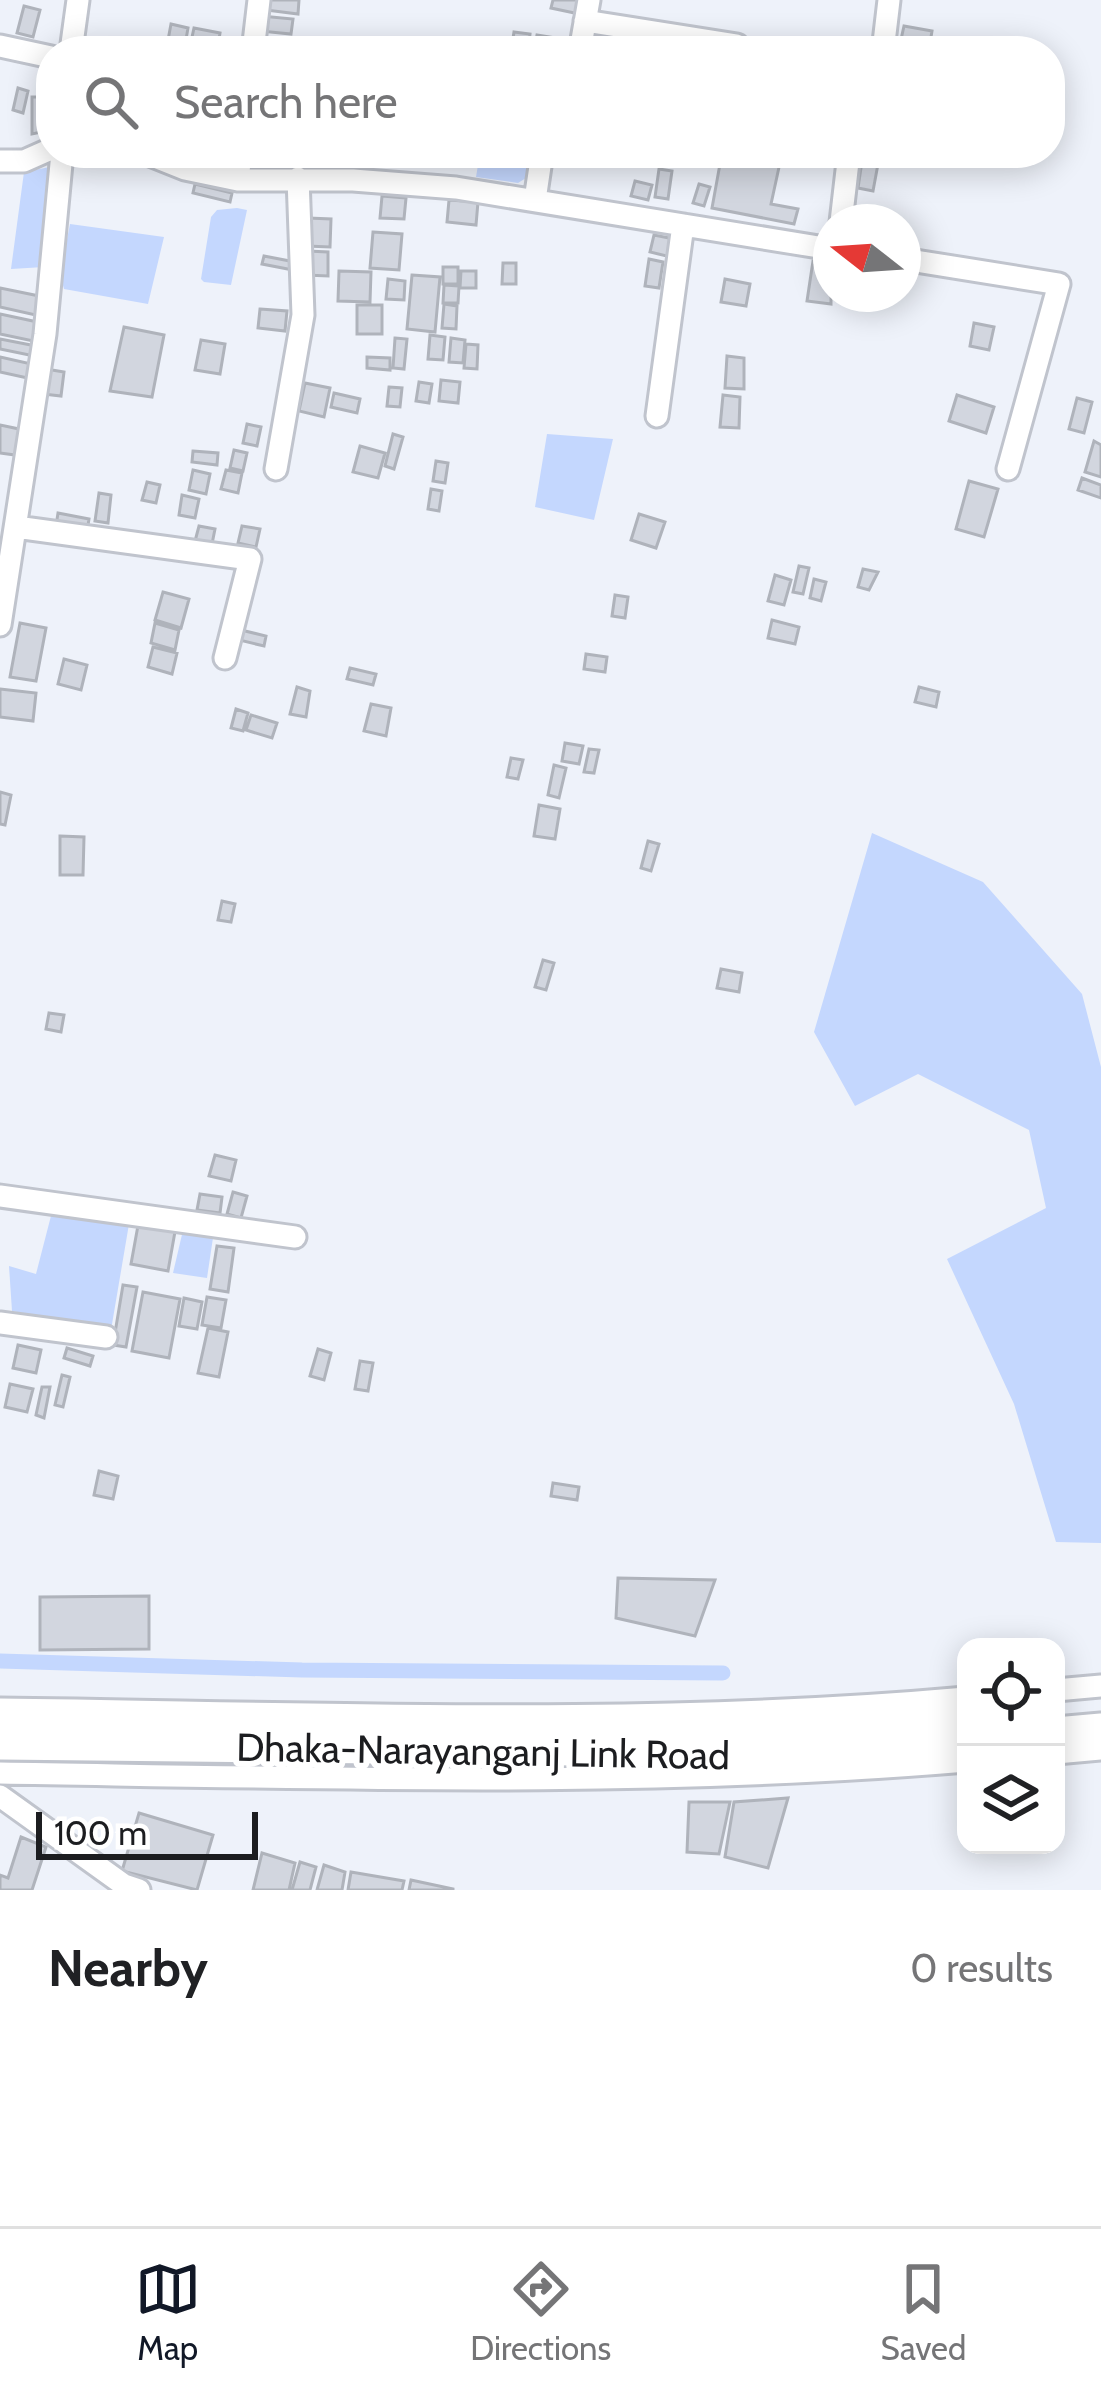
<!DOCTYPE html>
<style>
body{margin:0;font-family:Cabin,sans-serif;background:#f6f6f6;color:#202124}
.controls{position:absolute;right:36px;bottom:36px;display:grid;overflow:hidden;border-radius:24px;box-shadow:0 6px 30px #0003}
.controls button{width:108px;height:108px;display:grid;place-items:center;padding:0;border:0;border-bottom:3px solid #e0e0e0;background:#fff;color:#202124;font:60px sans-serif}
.compass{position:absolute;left:813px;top:204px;width:108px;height:108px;border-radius:50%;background:#fff;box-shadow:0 6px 30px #0003;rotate:287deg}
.scale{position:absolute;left:36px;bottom:30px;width:222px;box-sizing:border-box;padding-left:12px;border:6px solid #1c1d20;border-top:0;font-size:33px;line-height:42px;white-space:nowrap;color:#1c1d20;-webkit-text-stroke:9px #fff;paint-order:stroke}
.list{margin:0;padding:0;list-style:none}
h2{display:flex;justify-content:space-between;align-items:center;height:156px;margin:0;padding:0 48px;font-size:51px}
h2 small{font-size:39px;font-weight:400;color:#757577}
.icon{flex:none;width:66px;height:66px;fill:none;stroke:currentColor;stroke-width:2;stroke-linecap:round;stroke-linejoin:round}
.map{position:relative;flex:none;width:1101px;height:1890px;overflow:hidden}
.search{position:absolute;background:#fff;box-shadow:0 6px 30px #0003;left:36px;right:36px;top:36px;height:132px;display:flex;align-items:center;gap:30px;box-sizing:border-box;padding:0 42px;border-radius:48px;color:#757577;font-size:45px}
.sheet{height:336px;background:#fff}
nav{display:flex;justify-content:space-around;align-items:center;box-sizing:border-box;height:168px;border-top:3px solid #e0e0e0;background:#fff;font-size:33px;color:#757577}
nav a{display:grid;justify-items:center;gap:6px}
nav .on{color:#111827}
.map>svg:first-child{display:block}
.water{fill:#c4d7fe}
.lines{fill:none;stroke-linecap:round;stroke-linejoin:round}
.canal{stroke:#c4d7fe;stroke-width:15}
.building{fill:#d2d6df;stroke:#afb3bb;stroke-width:3}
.minor-casing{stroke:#c0c4cd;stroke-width:27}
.major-casing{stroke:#c0c4cd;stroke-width:33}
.minor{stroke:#fff;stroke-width:21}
.major{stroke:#fff;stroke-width:27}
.labels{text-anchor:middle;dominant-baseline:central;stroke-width:12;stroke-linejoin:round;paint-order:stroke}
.street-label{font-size:39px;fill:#1c1d20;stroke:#fff}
</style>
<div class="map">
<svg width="1101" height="1890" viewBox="0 0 1101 1890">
<rect width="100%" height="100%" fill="#eef2fa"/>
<path class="water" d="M480,153H530L526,178L518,183L476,177Z
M55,166L44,267L11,269L24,172Z
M237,208L247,210L231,285L204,282L201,279L211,217L217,210Z
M70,224L164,237L148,304L64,289L60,275Z
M547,434L613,439L594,520L535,507Z
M872,833L983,882L1082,994L1101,1067V1543L1056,1542L1014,1404L947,1259L1046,1208L1029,1130L918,1074L855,1106L814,1032Z
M52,1212L129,1224L111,1330L12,1311L9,1266L36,1274Z
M184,1226L214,1231L207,1278L173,1273Z"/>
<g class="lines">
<path class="canal" d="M0,1661L302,1670L723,1673"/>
</g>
<path class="building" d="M267,0H299L298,14L266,10Z
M553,0H582L579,14L551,8Z
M24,6L40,10L33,37L17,33Z
M261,16L293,19L291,34L260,31Z
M171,24L188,28L184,51H166Z
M904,26L932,31L929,49L900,44Z
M194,28L220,33L217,51H189Z
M514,32L530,34L528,51H511Z
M537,35L568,40L566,51H534Z
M296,38H326V51H296Z
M18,88L28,91L23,113L13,110Z
M32,97H51V130L32,134Z
M349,153H379L378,165L348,163Z
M384,153H411V162L384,161Z
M722,153H813V159L781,158L771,204L798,209L794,224L712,208Z
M862,161L878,164L873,191L858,188Z
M659,169L672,171L668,199L655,197Z
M635,181L652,185L648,200L631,196Z
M195,184L232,193L230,202L193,193Z
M699,184L710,187L704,206L693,203Z
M382,196L406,198L404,219L380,218Z
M449,200L478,202L476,225L447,222Z
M308,218L331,219L330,247L307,246Z
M373,232L402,234L399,270L370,268Z
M654,235L679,240L675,258L650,252Z
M307,251L328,252V276L306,275Z
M264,256L300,263L298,271L262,264Z
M649,259L663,262L659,288L645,286Z
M813,261L831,265V304L807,301Z
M503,263H516V284H502Z
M443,267H458V284H443Z
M339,271L371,272L370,302L338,301Z
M461,271H476V288H460Z
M412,275L440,277L435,332L407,329Z
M388,279L405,281L404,300L386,299Z
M725,279L750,284L746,306L721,302Z
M444,285L459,286L458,303H443Z
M0,288L44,297L40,316L0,307Z
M444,304L457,306L456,329L442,328Z
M357,305H382V334H357Z
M260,309L287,311L285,331L258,328Z
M0,314L42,323L38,342L0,334Z
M974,323L994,327L989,350L970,346Z
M124,327L164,335L152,397L110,391Z
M430,335L445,337L443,360L428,359Z
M395,338L407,339L404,369L393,368Z
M451,338L465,340L463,363L449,362Z
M0,339L41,347L39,357L0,349Z
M201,340L225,344L220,374L195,370Z
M466,344L478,345L477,369L464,368Z
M727,356L744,358V389L725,388Z
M0,357L36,365L32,379L0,372Z
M367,357L390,358V370L367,368Z
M46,369L64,372L61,396L43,394Z
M441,380L460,382L458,403L439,401Z
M419,382L432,384L429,403L416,401Z
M305,383L330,388L324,417L299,411Z
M389,387L402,388L400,407L387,406Z
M334,393L360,399L357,413L331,407Z
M723,395L740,397L739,428L720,427Z
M957,395L994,407L986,433L949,421Z
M1077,398L1092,402L1084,433L1069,429Z
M247,424L261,427L257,446L243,443Z
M0,425L19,429L15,455L0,453Z
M393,434L403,437L394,469L385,466Z
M1094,441L1101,445V477L1085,472Z
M360,446L385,453L378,478L353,472Z
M234,450L247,453L243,471L230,468Z
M193,451L218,453L217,465L192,462Z
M436,461L448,463L445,483L433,481Z
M193,470L210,474L206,494L189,490Z
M226,470L242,473L238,493L221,489Z
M1082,478L1101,485V498L1078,490Z
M969,481L998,489L984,537L956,529Z
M147,482L160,485L156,503L142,500Z
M431,489L442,491L439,511L428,509Z
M99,493L111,495L108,523L95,521Z
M182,495L199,499L195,518L179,515Z
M58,513L89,519L87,531L56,526Z
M639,514L665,522L656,548L631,540Z
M199,526L215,529L211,549L194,545Z
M242,526L260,529L256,547L238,543Z
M799,566L809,568L803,594L793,592Z
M863,569L878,572L869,590L858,587Z
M775,575L791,580L784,605L768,601Z
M814,579L826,582L821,601L810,598Z
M163,592L189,599L181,628L155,620Z
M615,595L628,597L625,618L612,616Z
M772,620L799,627L795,644L768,638Z
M20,623L46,628L36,681L10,677Z
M155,623L179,630L175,650L151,643Z
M241,630L266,636L264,646L239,640Z
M153,647L177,653L172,674L148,667Z
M586,654L607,657L605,672L584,669Z
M64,659L87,665L81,690L58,684Z
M350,668L376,674L373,685L347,679Z
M297,687L310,691L306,717L290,714Z
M919,687L939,692L936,707L915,702Z
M0,689L36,693L33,721L0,717Z
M371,704L391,708L386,736L364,731Z
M236,709L248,713L243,731L231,728Z
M251,715L277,723L272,738L246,730Z
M565,743L583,746L579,764L562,761Z
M589,749L599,750L594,773L584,772Z
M511,758L523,760L518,779L507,777Z
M554,765L566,768L559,798L548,795Z
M0,792L11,795L5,825L0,824Z
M539,805L560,809L555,839L534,836Z
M60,836L84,837L83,875H60Z
M648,841L659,844L651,871L641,868Z
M222,901L235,904L231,922L218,920Z
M543,960L554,963L546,990L535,987Z
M721,969L742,973L739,992L717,988Z
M49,1013L64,1015L61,1032L46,1029Z
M215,1155L236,1160L231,1181L209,1176Z
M233,1192L247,1196L241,1218L227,1214Z
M200,1194L222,1197L220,1213L197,1210Z
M139,1220L176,1226L168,1271L131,1264Z
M217,1246L234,1248L228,1292L210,1289Z
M123,1285L137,1287L126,1347L113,1345Z
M143,1292L180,1299L169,1358L132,1351Z
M207,1297L226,1300L221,1328L202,1325Z
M184,1298L202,1302L197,1329L179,1326Z
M208,1328L228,1332L219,1377L198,1373Z
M18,1345L41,1350L36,1373L13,1368Z
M67,1348L93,1356L90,1366L64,1358Z
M318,1349L331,1353L324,1380L310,1376Z
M360,1361L373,1363L368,1391L355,1389Z
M62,1375L70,1377L63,1407L55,1405Z
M10,1384L33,1389L27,1412L5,1407Z
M42,1387H50L44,1418L36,1415Z
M99,1471L118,1476L113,1499L94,1495Z
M553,1483L579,1487L577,1500L551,1496Z
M618,1578L715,1580L695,1636L616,1618Z
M149,1596V1649L40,1650V1597Z
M788,1798L768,1868L725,1857L734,1802Z
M689,1802H730L719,1854L687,1852Z
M139,1813L213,1835L197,1890L122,1871Z
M21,1837L46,1847L32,1890H0V1875L8,1878Z
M262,1853L295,1863L289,1890H253Z
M300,1862L316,1867L310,1890H292Z
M324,1865L345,1872L342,1890H317Z
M351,1872L404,1881L402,1890H348Z
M411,1880L453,1889V1890H409Z"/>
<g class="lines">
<g class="minor-casing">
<path id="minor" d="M585,21L737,45
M0,46L51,57
M71,51L78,0
M253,51L259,0
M580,51L589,0
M883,51L889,0
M145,153L185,169L238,180H353L456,188L831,249
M0,161H24L51,149
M238,180L241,153
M535,200L542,153
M841,222L849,153
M903,259L1059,284L1008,469
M657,416L683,225
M276,469L303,315L298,178
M16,527L250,559L225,658
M0,625L45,334L62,153
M0,1196L295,1237
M0,1323L106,1337
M1056,1690L1101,1686
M0,1709C322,1713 645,1727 966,1698
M1056,1753L1101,1749
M0,1773C322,1778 645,1788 966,1761
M0,1796L124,1885L139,1890"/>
</g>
<g class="major-casing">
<path id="major" d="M0,1725C322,1725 645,1745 966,1719
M1056,1731L1101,1727
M0,1746L767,1754L966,1739"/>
</g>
<use href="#minor" class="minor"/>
<use href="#major" class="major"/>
</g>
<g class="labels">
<g class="street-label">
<text transform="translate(483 1751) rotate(1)">Dhaka-Narayanganj Link Road</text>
</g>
</g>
</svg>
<div class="controls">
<button><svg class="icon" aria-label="locate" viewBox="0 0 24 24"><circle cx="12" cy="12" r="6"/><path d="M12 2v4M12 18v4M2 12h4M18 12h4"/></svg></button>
<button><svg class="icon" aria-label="layers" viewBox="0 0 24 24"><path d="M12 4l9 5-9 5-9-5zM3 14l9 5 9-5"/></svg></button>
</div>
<svg class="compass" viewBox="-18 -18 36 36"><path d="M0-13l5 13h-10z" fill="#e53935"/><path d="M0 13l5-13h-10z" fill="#757577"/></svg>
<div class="scale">100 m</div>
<div class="search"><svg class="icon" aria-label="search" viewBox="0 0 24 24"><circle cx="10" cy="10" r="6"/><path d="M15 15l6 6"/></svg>Search here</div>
</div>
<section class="sheet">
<h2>Nearby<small>0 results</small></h2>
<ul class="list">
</ul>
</section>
<nav>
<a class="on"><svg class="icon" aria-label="map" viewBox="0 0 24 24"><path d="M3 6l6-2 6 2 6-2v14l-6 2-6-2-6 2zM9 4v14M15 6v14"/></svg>Map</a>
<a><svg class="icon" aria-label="directions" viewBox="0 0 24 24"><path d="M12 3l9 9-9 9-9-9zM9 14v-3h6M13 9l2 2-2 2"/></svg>Directions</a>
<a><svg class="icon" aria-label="saved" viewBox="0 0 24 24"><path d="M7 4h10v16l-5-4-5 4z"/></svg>Saved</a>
</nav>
